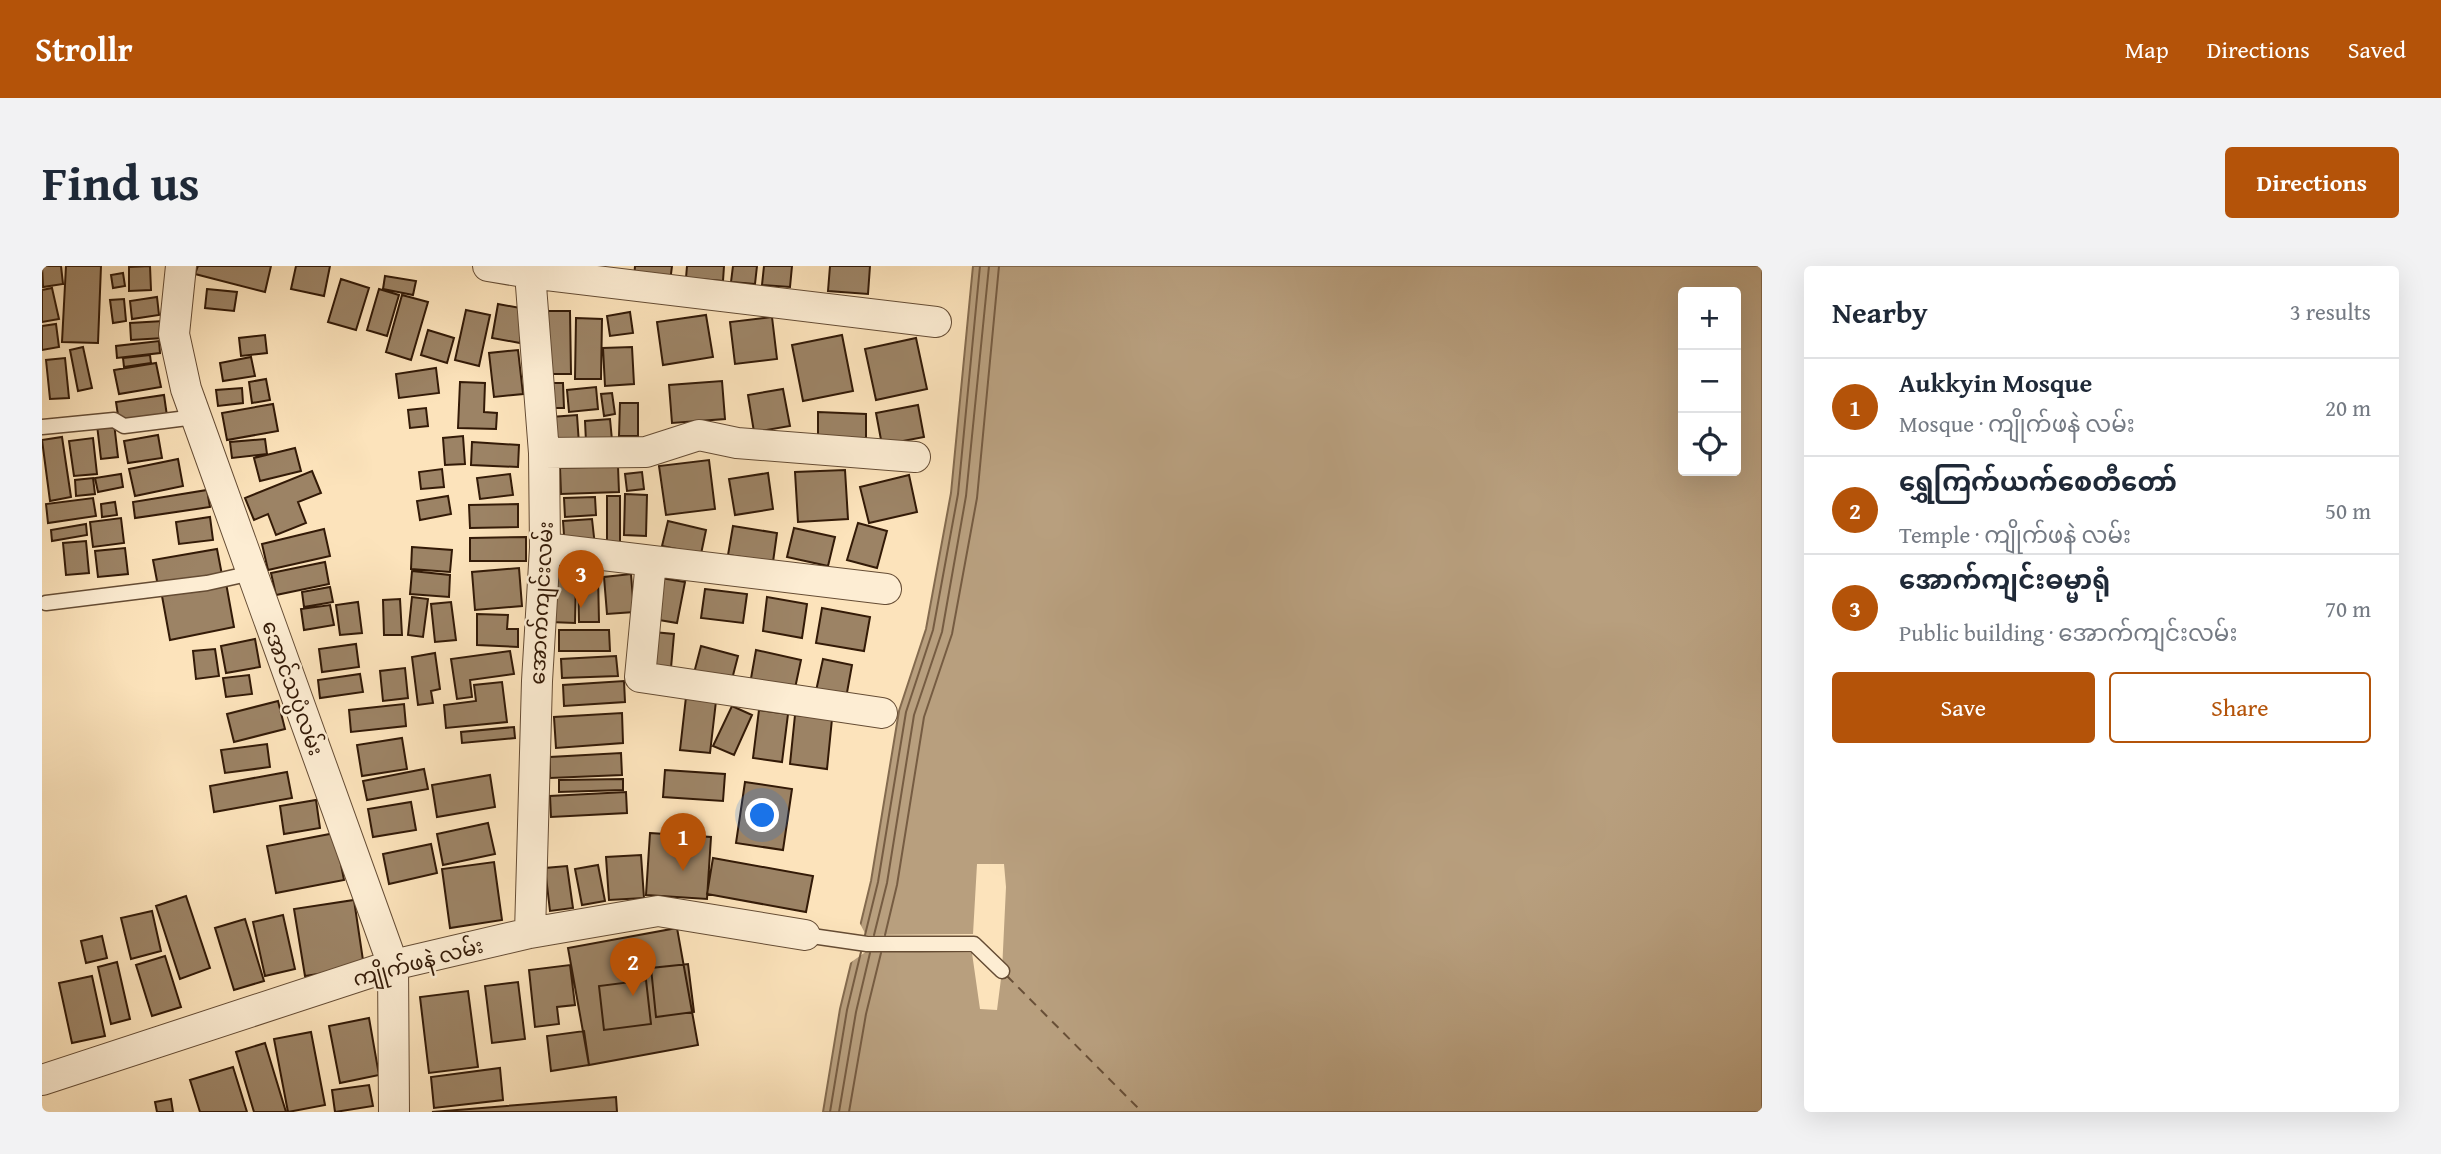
<!DOCTYPE html>
<meta charset="utf-8">
<style>
body{margin:0;font-family:"Gentium Book Plus","Noto Sans Myanmar",serif;background:#f2f2f3;color:#1f2937}
.controls{position:absolute;right:21px;top:21px;display:grid;overflow:hidden;border-radius:7px;box-shadow:0 7px 28px #0002}
.controls button{width:63px;height:63px;display:grid;place-items:center;padding:0;border:0;border-bottom:2px solid #e0e1e3;background:#fff;color:#1f2937;font:35px sans-serif}
.you{position:absolute;left:721px;top:550px;width:24px;height:24px;margin:-18px;border:5px solid #fff;border-radius:50%;background:#1a73e8;box-shadow:0 0 0 10px #1a73e833}
.badge{display:grid;place-items:center;width:46px;height:46px;border-radius:50%;background:#b45309;color:#fff;font-size:23px;font-weight:700}
.pin{position:absolute;translate:-50% -58px;filter:drop-shadow(0 2px 4px #0008)}
.pin::after{content:'';position:absolute;top:37px;width:24px;height:21px;background:inherit;clip-path:polygon(0 0,100% 0,50% 100%)}
.list{margin:0;padding:0;list-style:none}
h2{display:flex;justify-content:space-between;align-items:center;height:91px;margin:0;padding:0 28px;font-size:30px}
h2 small{font-size:23px;font-weight:400;color:#747a83}
.list li{display:grid;grid-template-columns:46px 1fr auto;gap:21px;align-items:center;box-sizing:border-box;height:98px;padding:0 28px;border-top:2px solid #e0e1e3}
.list b{display:block;font-size:26px;white-space:nowrap}
.list p{margin:0;font-size:23px;white-space:nowrap;color:#747a83}
.list em{font-size:23px;font-style:normal;color:#747a83}
.actions{display:flex;gap:14px;padding:21px 28px}
.actions a{flex:1;padding:16px 0;border:2px solid #b45309;border-radius:7px;text-align:center;font-size:24px;color:#b45309}
.actions .main{background:#b45309;color:#fff}
.icon{flex:none;width:38px;height:38px;fill:none;stroke:currentColor;stroke-width:2;stroke-linecap:round;stroke-linejoin:round}
.map{position:relative;flex:none;width:1720px;height:846px;overflow:hidden;border-radius:7px}
header{display:flex;align-items:center;gap:42px;box-sizing:border-box;height:98px;padding:0 35px;background:#b45309;color:#fff}
header strong{font-size:33px}
nav{display:flex;gap:38px;margin-inline-start:auto;font-size:24px}
.intro{display:flex;align-items:center;justify-content:space-between;box-sizing:border-box;height:168px;padding:0 42px}
h1{margin:0;font-size:49px}
.button{padding:18px 32px;border-radius:7px;background:#b45309;color:#fff;font-size:24px;font-weight:700}
main{display:flex;gap:42px;padding:0 42px}
aside{flex:1;background:#fff;border-radius:7px;box-shadow:0 7px 28px #0002}
.map>svg:first-child{display:block}
.water{fill:#b89f7e;stroke:#836a4e;stroke-width:2;fill-rule:evenodd}
.pier{fill:#fce3bb}
.lines{fill:none;stroke-linecap:round;stroke-linejoin:round}
.shore{stroke:#765c42;stroke-width:2}
.ferry{stroke:#684f37;stroke-width:2;stroke-dasharray:9 7;stroke-linecap:butt}
.building{fill:#9c8365;stroke:#331a07;stroke-width:2}
.service-casing{stroke:#654c34;stroke-width:17}
.minor-casing{stroke:#654c34;stroke-width:32}
.service{stroke:#fdedd3;stroke-width:14}
.minor{stroke:#fdedd3;stroke-width:30}
.labels{text-anchor:middle;dominant-baseline:central;stroke-width:5;stroke-linejoin:round;paint-order:stroke}
.street-label{font-size:21px;fill:#331a07;stroke:#fdedd3}
</style>
<header>
<strong>Strollr</strong>
<nav><a>Map</a><a>Directions</a><a>Saved</a></nav>
</header>
<div class="intro"><h1>Find us</h1><a class="button">Directions</a></div>
<main>
<div class="map">
<svg width="1720" height="846" viewBox="0 0 1720 846">
<rect width="100%" height="100%" fill="#fce3bb"/>
<filter id="stains"><feTurbulence type="fractalNoise" baseFrequency=".00286" numOctaves="4"/><feColorMatrix values="0 0 0 0 .2 0 0 0 0 .09 0 0 0 0 .02 0 0 0 .5 -.17"/></filter>
<radialGradient id="worn" r=".72"><stop offset=".6" stop-color="#630" stop-opacity="0"/><stop offset="1" stop-color="#630" stop-opacity=".3"/></radialGradient>
<path class="water" d="M931,0H1720V846H781L798,743L829,615L857,445L884,363L909,227ZM1641,26H1694V205H1641Z"/>
<path class="pier" d="M935,598H962L964,621L960,705L955,744L938,743L930,687L825,685L805,699L816,654L824,669L931,668Z"/>
<g class="lines">
<path class="shore" d="M823,669L836,616L864,446L891,364L916,228L938,0
M832,669L845,617L872,449L900,366L924,230L947,0
M843,669L855,619L882,451L910,368L935,232L957,0
M788,846L805,744L819,686
M797,846L814,746L828,687
M807,846L824,748L839,687"/>
<path class="ferry" d="M965,710L1100,846"/>
</g>
<path class="building" d="M0,0H19L21,18L1,21Z
M24,0H59L56,77L20,76Z
M108,0L109,24L87,25V1Z
M156,0H229L223,26L153,8Z
M254,0H288L282,30L249,23Z
M593,0H630L628,16L592,13Z
M645,0H682L681,15L644,12Z
M691,0H715L713,18L689,16Z
M722,0H750L748,21L720,19Z
M788,0H828L826,28L786,25Z
M81,7L83,20L71,22L69,9Z
M343,10L374,15L371,29L341,23Z
M299,13L327,22L314,64L286,56Z
M10,22L17,53L0,56V24Z
M165,23L195,26L192,45L163,42Z
M337,23L357,29L345,70L325,64Z
M360,29L386,36L369,94L344,86Z
M115,31L117,49L90,53L88,35Z
M82,33L84,55L71,57L68,34Z
M456,38L484,43L478,77L450,72Z
M424,44L448,49L437,100L413,94Z
M503,45H528L529,108H504Z
M588,46L591,67L568,70L565,50Z
M664,49L671,91L621,99L615,56Z
M730,51L735,93L693,98L688,56Z
M534,52L560,53L559,113H533Z
M121,55L122,72L89,74L88,57Z
M14,58L17,81L0,84V60Z
M386,64L412,72L405,97L379,89Z
M223,69L225,87L199,90L197,72Z
M800,69L811,125L761,135L750,79Z
M874,72L885,123L834,134L823,83Z
M117,75L118,87L75,92L74,80Z
M41,81L50,122L36,125L28,84Z
M590,81L592,118L563,120L561,82Z
M476,84L481,128L452,131L447,87Z
M108,89L109,97L82,101L81,92Z
M209,91L213,110L181,115L178,97Z
M23,92L27,132L8,133L4,94Z
M114,97L119,121L77,128L72,104Z
M394,102L397,127L357,132L354,108Z
M224,113L228,134L210,137L207,116Z
M680,115L683,153L630,157L627,119Z
M418,116L443,117L442,146L455,147L454,163L416,162Z
M505,117H521L522,142H506Z
M554,121L556,143L527,146L525,124Z
M200,122L201,137L176,140L174,124Z
M741,123L748,160L712,166L706,129Z
M570,127L573,148L562,150L559,128Z
M122,129L125,150L77,156L74,136Z
M578,137H596V170H577Z
M231,138L236,165L185,174L180,147Z
M876,139L882,171L840,179L834,147Z
M384,142L386,160L368,162L366,144Z
M776,146L824,148V174L776,173Z
M535,149L537,178L512,180L509,151Z
M568,153L570,174L544,176L543,155Z
M72,157L76,191L59,193L55,159Z
M116,169L120,192L86,197L82,175Z
M421,170L423,198L403,199L401,172Z
M20,171L29,231L8,235L0,174Z
M51,172L55,208L32,210L27,175Z
M223,173L225,188L190,192L188,176Z
M430,176L477,179L476,201L429,199Z
M253,182L259,205L218,215L212,192Z
M136,193L141,220L93,230L87,203Z
M667,194L673,243L624,249L617,200Z
M576,200L577,226L519,228L518,202Z
M400,203L402,221L379,223L377,206Z
M803,204L806,253L756,256L753,206Z
M270,205L279,227L256,236L264,257L234,269L226,248L212,254L203,232Z
M600,206L602,223L585,225L583,208Z
M726,207L731,243L693,249L687,213Z
M79,208L81,221L56,226L53,212Z
M468,208L471,229L438,233L435,212Z
M867,209L875,246L827,257L818,221Z
M51,212L53,228L34,230L33,214Z
M165,224L168,241L93,252L91,236Z
M583,228L605,229L604,270L582,269Z
M406,230L409,248L378,254L375,235Z
M565,230H578V277H565Z
M553,231L554,249L523,251L522,232Z
M51,232L54,250L6,257L4,238Z
M73,236L75,249L60,251L59,238Z
M476,238V261L428,262L427,239Z
M168,251L171,274L137,278L134,256Z
M79,252L82,277L51,281L48,256Z
M550,253L553,280L523,283L521,255Z
M626,255L664,264L659,288L620,280Z
M816,257L845,265L835,302L805,294Z
M44,258L45,269L10,275L9,264Z
M691,260L735,267L731,296L686,289Z
M752,262L793,271L786,300L745,291Z
M282,263L288,290L226,304L220,278Z
M484,271V295H428V272Z
M44,275L47,307L24,309L21,277Z
M370,281L410,284L408,306L369,303Z
M83,282L86,308L56,311L53,285Z
M175,283L180,309L116,320L111,294Z
M283,296L287,318L234,329L229,307Z
M477,302L480,340L433,344L430,306Z
M370,305L408,309L407,331L368,328Z
M589,308L592,346L565,348L562,311Z
M556,309L557,356H537L536,310Z
M509,311H534L533,357L508,356Z
M619,312L643,316L635,357L611,353Z
M184,317L192,361L128,374L120,330Z
M288,321L291,336L262,341L260,326Z
M663,323L705,328L701,357L659,352Z
M370,331L386,333L381,371L366,369Z
M725,331L765,338L760,372L721,365Z
M358,333L360,369H342L341,334Z
M316,336L320,367L298,369L294,339Z
M409,336L414,374L393,376L389,338Z
M288,339L292,359L262,364L259,343Z
M780,342L828,351L822,385L774,377Z
M435,348L466,349L465,363H476V381L435,379Z
M517,364H567L568,385H517Z
M611,366L632,368L629,402L608,400Z
M213,373L218,401L184,407L179,380Z
M314,378L317,401L280,406L277,383Z
M659,380L696,390L688,421L651,411Z
M173,383L177,410L154,413L151,385Z
M714,384L759,394L752,427L708,418Z
M468,385L472,408L428,414L430,431L415,433L409,393Z
M393,387L398,423L389,425L391,437L376,439L370,391Z
M574,390L576,410L520,412L519,393Z
M781,393L810,399L804,432L774,425Z
M363,402L366,432L341,435L338,405Z
M318,408L321,426L278,432L276,414Z
M207,409L210,428L184,431L181,412Z
M582,415L583,436L522,440L521,419Z
M460,416L465,456L404,462L402,439L434,435L432,419Z
M644,431L674,435L668,487L638,484Z
M236,435L243,463L192,476L185,448Z
M362,438L364,460L309,466L307,444Z
M690,440L710,449L692,489L671,480Z
M717,444L746,448L740,496L711,492Z
M580,447L581,477L514,482L512,451Z
M753,449L790,453L785,503L748,498Z
M472,461L473,472L420,477L419,466Z
M360,472L365,503L320,510L315,479Z
M225,478L228,501L183,507L179,484Z
M579,487L580,509L508,512V491Z
M382,503L386,523L325,534L321,515Z
M623,504L683,508L681,535L621,531Z
M245,506L250,532L172,546L168,520Z
M448,509L453,541L395,551L390,519Z
M581,513V524L517,526V514Z
M703,516L750,523L741,584L694,577Z
M584,526L585,547L509,551L508,530Z
M274,534L278,562L242,568L238,540Z
M369,536L374,564L331,571L326,543Z
M446,557L453,588L401,599L395,568Z
M293,567L302,614L234,627L225,580Z
M608,567L669,571L665,633L604,629Z
M389,578L395,607L347,618L341,588Z
M599,589L602,632L567,634L564,591Z
M671,592L771,610L764,646L665,628Z
M452,596L460,654L408,662L400,603Z
M556,599L563,635L540,639L533,603Z
M525,600L531,642L508,645L503,602Z
M144,630L168,702L138,713L114,640Z
M312,634L322,701L263,710L252,643Z
M110,645L119,685L89,693L79,652Z
M241,649L253,703L223,710L211,656Z
M203,653L222,715L192,724L173,662Z
M635,662L656,779L547,799L526,682Z
M60,670L65,692L44,697L39,675Z
M123,690L139,741L110,750L94,699Z
M75,696L88,753L69,758L56,701Z
M646,698L652,746L614,751L609,702Z
M528,699L533,739L515,741L517,758L493,761L487,704Z
M50,710L63,770L30,777L17,717Z
M604,714L609,758L562,764L557,720Z
M476,716L483,773L450,777L443,720Z
M426,725L436,801L387,807L378,731Z
M327,752L337,809L298,817L287,760Z
M542,765L547,799L509,805L505,770Z
M269,766L283,839L246,846L232,773Z
M223,777L244,846H212L194,786Z
M191,801L205,846H158L148,814Z
M458,802L461,834L392,842L389,811Z
M327,819L331,840L293,846L290,824Z
M574,831L575,846H390Z
M129,833L131,846H115L113,836Z"/>
<g class="lines">
<g class="service-casing">
<path id="service" d="M0,161L72,154L82,160L153,151
M4,337L165,317L210,307
M763,669L825,678H932L960,705"/>
</g>
<g class="minor-casing">
<path id="minor" d="M139,0L132,68L144,123L351,699L352,846
M446,0L488,7L894,56
M488,7L502,187L503,282L495,415L488,667
M502,187L604,186L657,169L695,177L873,191
M503,282L844,323
M609,295L598,411L840,447
M0,814L351,699L488,667L616,645L763,669"/>
</g>
<use href="#service" class="service"/>
<use href="#minor" class="minor"/>
</g>
<g class="labels">
<g class="street-label">
<text transform="translate(499 337) rotate(-87)">အောက်ကျင်းလမ်း</text>
<text transform="translate(251 422) rotate(70)">အောင်သပ္ပံလမ်း</text>
<text transform="translate(376 696) rotate(-15)">ကျိုက်ဖနဲ လမ်း</text>
</g>
</g>
<rect width="100%" height="100%" filter="url(#stains)"/>
<rect width="100%" height="100%" fill="url(#worn)"/>
</svg>
<div class="controls">
<button>+</button>
<button>−</button>
<button><svg class="icon" aria-label="locate" viewBox="0 0 24 24"><circle cx="12" cy="12" r="6"/><path d="M12 2v4M12 18v4M2 12h4M18 12h4"/></svg></button>
</div>
<div class="you"></div>
<div class="pin badge" style="left:641px;top:605px">1</div>
<div class="pin badge" style="left:591px;top:730px">2</div>
<div class="pin badge" style="left:539px;top:342px">3</div>
</div>
<aside>
<h2>Nearby<small>3 results</small></h2>
<ul class="list">
<li><span class="badge">1</span><div><b>Aukkyin Mosque</b><p>Mosque · ကျိုက်ဖနဲ လမ်း</p></div><em>20 m</em></li>
<li><span class="badge">2</span><div><b>ရွှေကြက်ယက်စေတီတော်</b><p>Temple · ကျိုက်ဖနဲ လမ်း</p></div><em>50 m</em></li>
<li><span class="badge">3</span><div><b>အောက်ကျင်းဓမ္မာရုံ</b><p>Public building · အောက်ကျင်းလမ်း</p></div><em>70 m</em></li>
</ul>
<div class="actions"><a class="main">Save</a><a>Share</a></div>
</aside>
</main>
